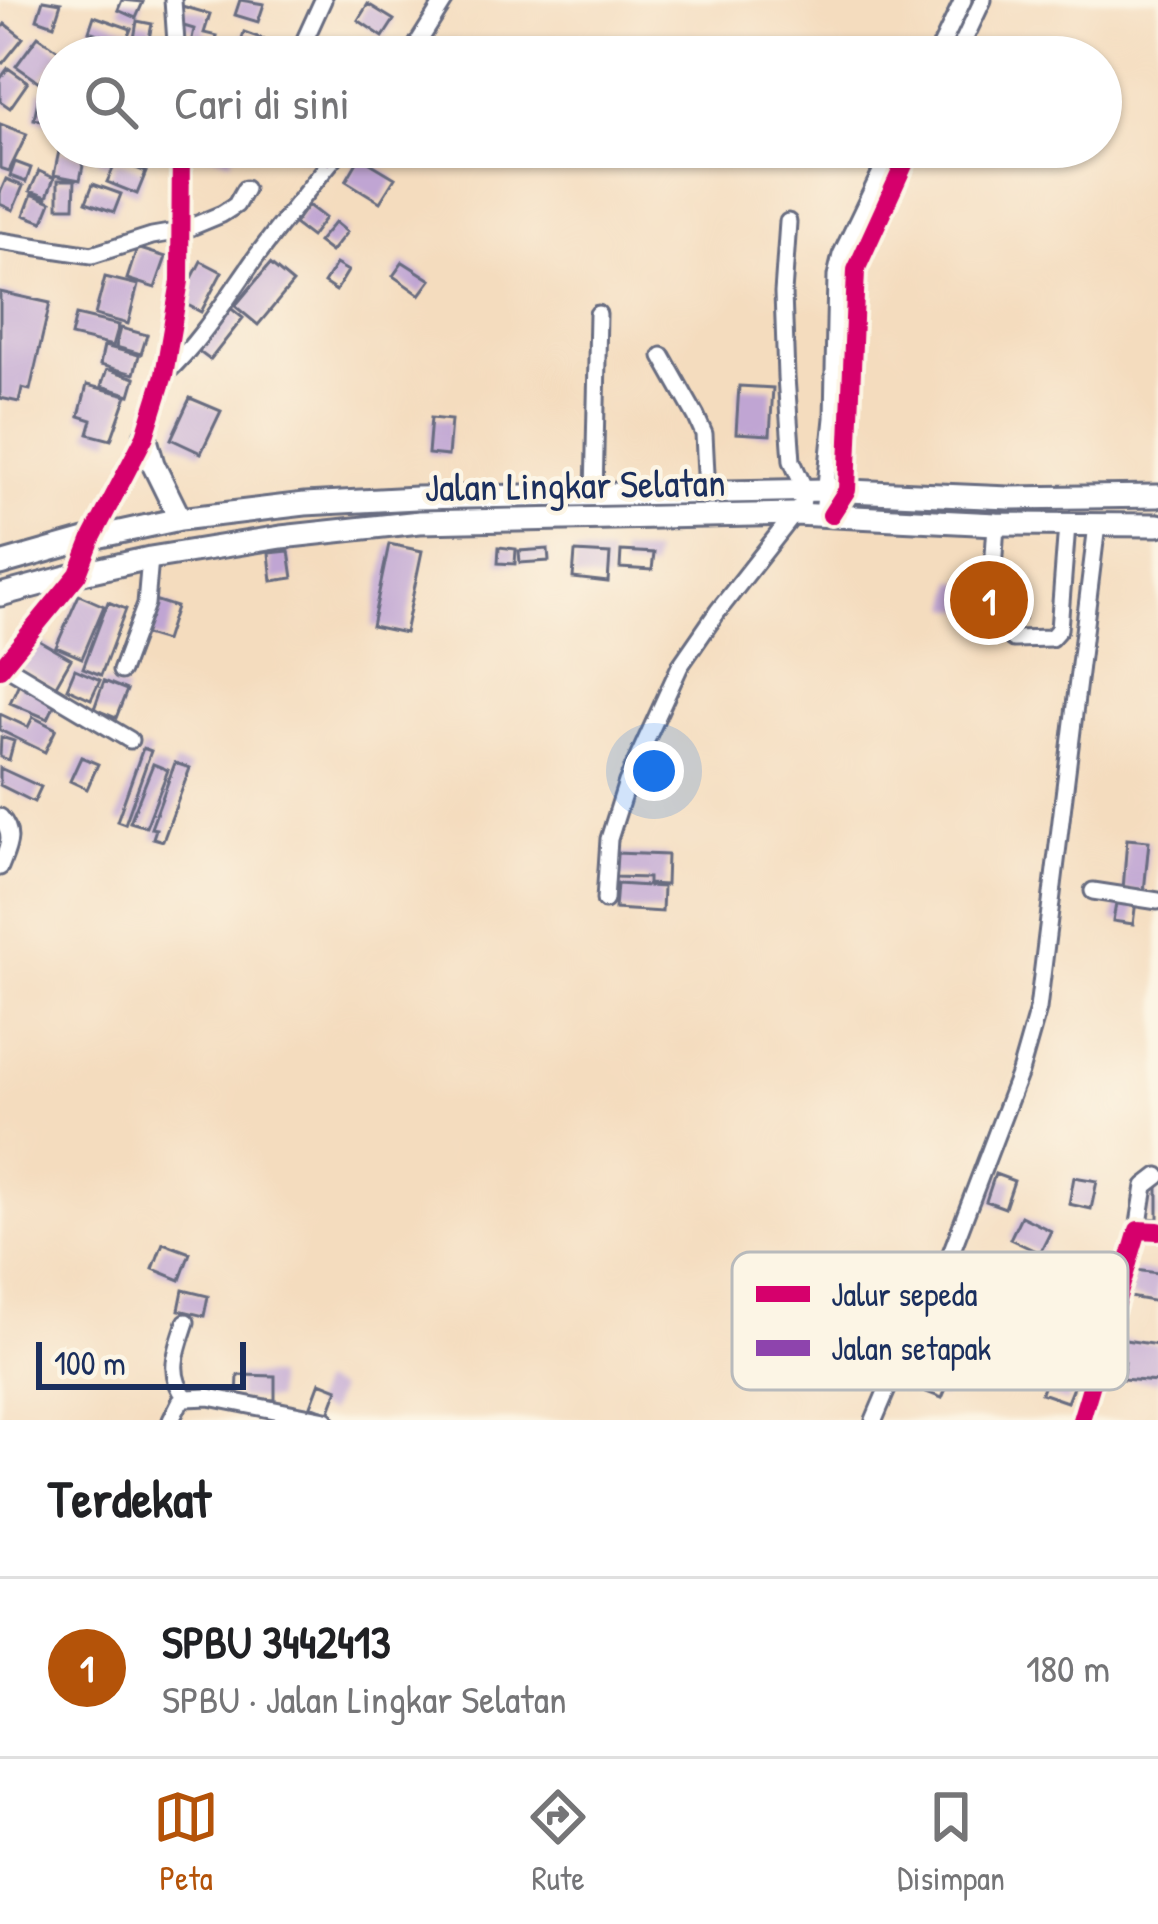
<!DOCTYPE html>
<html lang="id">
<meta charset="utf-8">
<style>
body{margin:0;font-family:"Patrick Hand",sans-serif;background:#f2f2f2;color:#202124}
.scale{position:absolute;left:36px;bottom:30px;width:210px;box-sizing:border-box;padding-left:12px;border:6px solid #1b2f5e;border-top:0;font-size:33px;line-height:42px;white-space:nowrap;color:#1b2f5e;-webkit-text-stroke:9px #fcf5e5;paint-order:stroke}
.you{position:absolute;left:654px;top:771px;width:42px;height:42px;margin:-30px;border:9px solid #fff;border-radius:50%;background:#1a73e8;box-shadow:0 0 0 18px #1a73e833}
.badge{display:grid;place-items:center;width:78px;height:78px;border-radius:50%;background:#b45309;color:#fff;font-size:39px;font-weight:700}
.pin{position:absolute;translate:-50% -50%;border:6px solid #fff;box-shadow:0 3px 12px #0006}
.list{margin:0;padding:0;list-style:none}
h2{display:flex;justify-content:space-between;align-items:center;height:156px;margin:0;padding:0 48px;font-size:51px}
h2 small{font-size:39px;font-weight:400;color:#757577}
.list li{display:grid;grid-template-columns:78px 1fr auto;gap:36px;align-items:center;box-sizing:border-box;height:180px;padding:0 48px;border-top:3px solid #e0e0e0}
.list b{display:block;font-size:45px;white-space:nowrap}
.list p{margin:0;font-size:39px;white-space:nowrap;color:#757577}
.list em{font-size:39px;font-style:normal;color:#757577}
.icon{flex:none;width:66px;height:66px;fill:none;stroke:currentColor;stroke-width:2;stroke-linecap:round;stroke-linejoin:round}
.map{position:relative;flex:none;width:1158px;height:1420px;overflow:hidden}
.search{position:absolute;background:#fff;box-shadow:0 3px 9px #0004;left:36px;right:36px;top:36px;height:132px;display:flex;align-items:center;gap:30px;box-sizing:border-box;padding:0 42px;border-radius:66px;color:#757577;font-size:45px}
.sheet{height:336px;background:#fff}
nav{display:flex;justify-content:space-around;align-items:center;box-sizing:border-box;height:168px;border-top:3px solid #e0e0e0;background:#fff;font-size:33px;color:#757577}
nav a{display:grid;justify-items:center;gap:6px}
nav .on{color:#b45309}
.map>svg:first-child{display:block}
.building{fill:#c0a5d3}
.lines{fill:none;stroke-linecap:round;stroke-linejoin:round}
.minor-casing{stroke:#676c80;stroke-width:21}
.highway-casing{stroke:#676c80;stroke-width:27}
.minor{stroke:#fff;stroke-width:15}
.highway{stroke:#fff;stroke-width:21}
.quiet{stroke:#8e44ad;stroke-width:15;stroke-dasharray:30 15;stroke-linecap:butt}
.cycleway-casing{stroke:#fcf5e5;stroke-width:26}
.cycleway{stroke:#d6006c;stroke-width:18}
.labels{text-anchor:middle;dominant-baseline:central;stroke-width:9;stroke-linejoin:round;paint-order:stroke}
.street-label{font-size:39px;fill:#1b2f5e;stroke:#fcf5e5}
.key{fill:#fcf5e5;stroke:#b8babc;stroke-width:3}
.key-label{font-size:33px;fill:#1b2f5e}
</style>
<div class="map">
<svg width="1158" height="1420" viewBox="0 0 1158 1420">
<rect width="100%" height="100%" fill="#fcf5e5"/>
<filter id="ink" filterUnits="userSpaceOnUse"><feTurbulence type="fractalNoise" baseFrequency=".00833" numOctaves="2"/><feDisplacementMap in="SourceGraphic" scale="24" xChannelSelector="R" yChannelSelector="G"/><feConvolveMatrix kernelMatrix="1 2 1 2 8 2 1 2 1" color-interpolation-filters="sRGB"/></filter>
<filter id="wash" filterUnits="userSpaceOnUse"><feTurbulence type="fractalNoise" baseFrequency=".004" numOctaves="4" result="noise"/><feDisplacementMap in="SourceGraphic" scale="48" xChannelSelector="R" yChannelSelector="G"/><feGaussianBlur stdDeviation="2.7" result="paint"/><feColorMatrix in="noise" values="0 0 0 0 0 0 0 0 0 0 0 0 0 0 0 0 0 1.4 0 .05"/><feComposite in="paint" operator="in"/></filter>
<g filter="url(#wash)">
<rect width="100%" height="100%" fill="#f4dcbe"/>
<g id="blocks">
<path class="building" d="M43,0L61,3L54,25L37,19Z
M122,0L143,2L136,18L118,10Z
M240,0L264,4L258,22L235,15Z
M368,4L394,20L383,37L358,20Z
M182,6L210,14L204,33L217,36L213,53L190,48L194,29L177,24Z
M94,16L131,29L125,44L89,31Z
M137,21L152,24L146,53L132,51Z
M5,24L23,38L3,63L0,61V31Z
M244,32L277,44L272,57H245L237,54Z
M38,36L61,52L39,82L16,66Z
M101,40L123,49L120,57H94Z
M8,68L28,82L10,108L0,101V79Z
M40,91L57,94V124L34,119Z
M0,124L27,134L9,171L0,168Z
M104,147H151L144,161L118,149L109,166L98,161Z
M205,147H235L231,161L203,152Z
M273,147H312L307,160Z
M59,151L85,156L80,180L54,175Z
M360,157L395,178L380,202L346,181Z
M117,160L146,172L137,194L107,182Z
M15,162L31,168L26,182L10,176Z
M39,171L54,178L47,197L30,191Z
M6,179L23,186L13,210L0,204V193Z
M58,180H75L74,207H58Z
M93,184L121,194L114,212L86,202Z
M32,194L51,202L43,222L24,215Z
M308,205L325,218L311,237L294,224Z
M335,222L347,232L331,252L318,242Z
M137,248L166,257L155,288L127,279Z
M201,261L222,272L201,312L180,301Z
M403,262L431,280L420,295L393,276Z
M270,264L293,283L258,325L235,306Z
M336,264L348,271L336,291L324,283Z
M105,277L138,285L128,324L95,315Z
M0,292L50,303L30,390L22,388L19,402L0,398Z
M228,306L243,318L210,360L194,348Z
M76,315L119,325L113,346L71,336Z
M121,328L147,335L141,354L116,347Z
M104,346L139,355L134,374L100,365Z
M107,369L135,378L130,395L101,386Z
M87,385L127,395L111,440L88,434L92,420L79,416Z
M739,386L773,388L770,435L736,433Z
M190,398L221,411L201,453L171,439Z
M431,418L451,420L448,456L428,454Z
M389,544L422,551L405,633L372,626Z
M499,547L516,549L515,564L498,563Z
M548,549L549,561L520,563L519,551Z
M289,551L293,578L272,581L269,553Z
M621,551L654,553L652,570L620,568Z
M575,552L610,554L608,582L573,578Z
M954,581L1029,591L1025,619L950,608Z
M79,595L104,606L82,658L56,647Z
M154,600L176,607L165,641L142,634Z
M108,602L126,609L101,675L83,668Z
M31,636L71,659L55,687L15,664Z
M75,669L100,680L91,699L67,688Z
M20,681L58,697L48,719L10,703Z
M104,681L127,690L116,718L94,709Z
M0,714L28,727L33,717L56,729L45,752L0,730Z
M1,737L14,741L9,760L0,757Z
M143,748L151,751L125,824L117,821Z
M81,757L98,764L87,789L70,781Z
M175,763L190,768L163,841L153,838L156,829L151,828Z
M153,764L168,770L146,827L130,822Z
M0,768L41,787L34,802L0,785Z
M1127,839L1149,841L1144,892L1123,890Z
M615,853L667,855L666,885L648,884V878L614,877Z
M617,884L663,887L662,912L615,909Z
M1117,898L1136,901L1133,924L1113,921Z
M995,1174L1014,1181L1005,1208L986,1201Z
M1074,1177L1097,1181L1091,1209L1069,1204Z
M1153,1186L1158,1187V1219L1148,1218Z
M1021,1216L1051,1231L1040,1253L1010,1239Z
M163,1243L190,1253L180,1280L153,1269Z
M958,1248L981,1256L974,1276L951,1268Z
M1135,1270L1158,1273V1302L1130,1297Z
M183,1290L208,1296L204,1316L179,1310Z
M1112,1338L1158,1345V1382L1122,1379L1125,1362L1110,1361Z
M931,1366L952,1375L942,1398L921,1390Z
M1048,1373L1075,1382L1067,1402L1041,1393Z
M238,1375L275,1376V1400L237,1398Z
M320,1382L338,1389L329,1413L311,1406Z"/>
</g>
</g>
<g filter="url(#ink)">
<use href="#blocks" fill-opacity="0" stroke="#676c80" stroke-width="3"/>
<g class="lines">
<g class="minor-casing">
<path id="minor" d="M173,0L177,57
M297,57L323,0
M409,57L445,0
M936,57L963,0
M956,57L983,0
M0,241L92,255L152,236L181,231L222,214L236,205L245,189
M662,356L696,416L704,434L707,493
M164,375C201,341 227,298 256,257C284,220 313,183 343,147
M594,495L598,314
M823,514L833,418L836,276L841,255L893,147
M831,515L847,490L856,270L912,147
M992,586L996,524
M995,614L999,626L1013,639L1051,638L1059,629L1067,525
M4,665L130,740
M0,669L78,574L92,538L145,436L164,375L180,281L181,147
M121,671L146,604L150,558
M0,817C16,834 7,849 0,867
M1093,891L1158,901
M605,900L609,839L627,782L680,666L718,611L802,504L805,490L792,461L786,377L783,293L788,222
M1138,1230L1145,1186L1158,1176
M186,1322C177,1350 166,1373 186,1398
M171,1420L180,1402L186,1398L209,1397L326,1420
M874,1420L903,1352L915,1339L925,1321L1020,1072L1038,1009L1097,525
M1081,1420L1138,1230L1158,1231"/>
</g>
<g class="highway-casing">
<path id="highway" d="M145,436L153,464L180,519
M0,564L92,538L180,519L305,504L416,498L826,490L1009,498L1158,496
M0,595L78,574L150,558L281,537L420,522L795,514L996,524L1158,525"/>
</g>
<use href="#minor" class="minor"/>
<use href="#highway" class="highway"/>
<path class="quiet" d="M316,147L333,159"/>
<g class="cycleway-casing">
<path id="cycleway" d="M831,515L847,490L856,270L912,147
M0,669L78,574L92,538L145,436L164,375L180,281L181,147
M1081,1420L1138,1230L1158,1231"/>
</g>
<use href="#cycleway" class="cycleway"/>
</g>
</g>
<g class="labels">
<g class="street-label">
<text transform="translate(575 484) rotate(-1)">Jalan Lingkar Selatan</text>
</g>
</g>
<rect x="732" y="1252" width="396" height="138" rx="18" class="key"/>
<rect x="756" y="1286" width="54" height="16" fill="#d6006c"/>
<rect x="756" y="1340" width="54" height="16" fill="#8e44ad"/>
<g class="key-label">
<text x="831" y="1306">Jalur sepeda</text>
<text x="831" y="1360">Jalan setapak</text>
</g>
</svg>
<div class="scale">100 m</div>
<div class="you"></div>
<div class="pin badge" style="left:989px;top:600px">1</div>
<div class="search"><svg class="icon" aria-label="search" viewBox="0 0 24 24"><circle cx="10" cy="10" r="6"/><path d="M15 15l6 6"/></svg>Cari di sini</div>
</div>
<section class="sheet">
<h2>Terdekat<small></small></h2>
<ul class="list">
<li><span class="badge">1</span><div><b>SPBU 3442413</b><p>SPBU · Jalan Lingkar Selatan</p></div><em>180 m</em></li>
</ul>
</section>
<nav>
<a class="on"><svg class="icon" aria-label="map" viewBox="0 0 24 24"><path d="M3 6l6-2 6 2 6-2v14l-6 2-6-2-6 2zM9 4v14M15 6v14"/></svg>Peta</a>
<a><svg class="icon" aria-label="directions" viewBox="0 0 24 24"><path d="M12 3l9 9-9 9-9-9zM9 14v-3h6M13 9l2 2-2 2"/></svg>Rute</a>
<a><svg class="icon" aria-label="saved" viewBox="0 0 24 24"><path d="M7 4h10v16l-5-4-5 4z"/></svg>Disimpan</a>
</nav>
